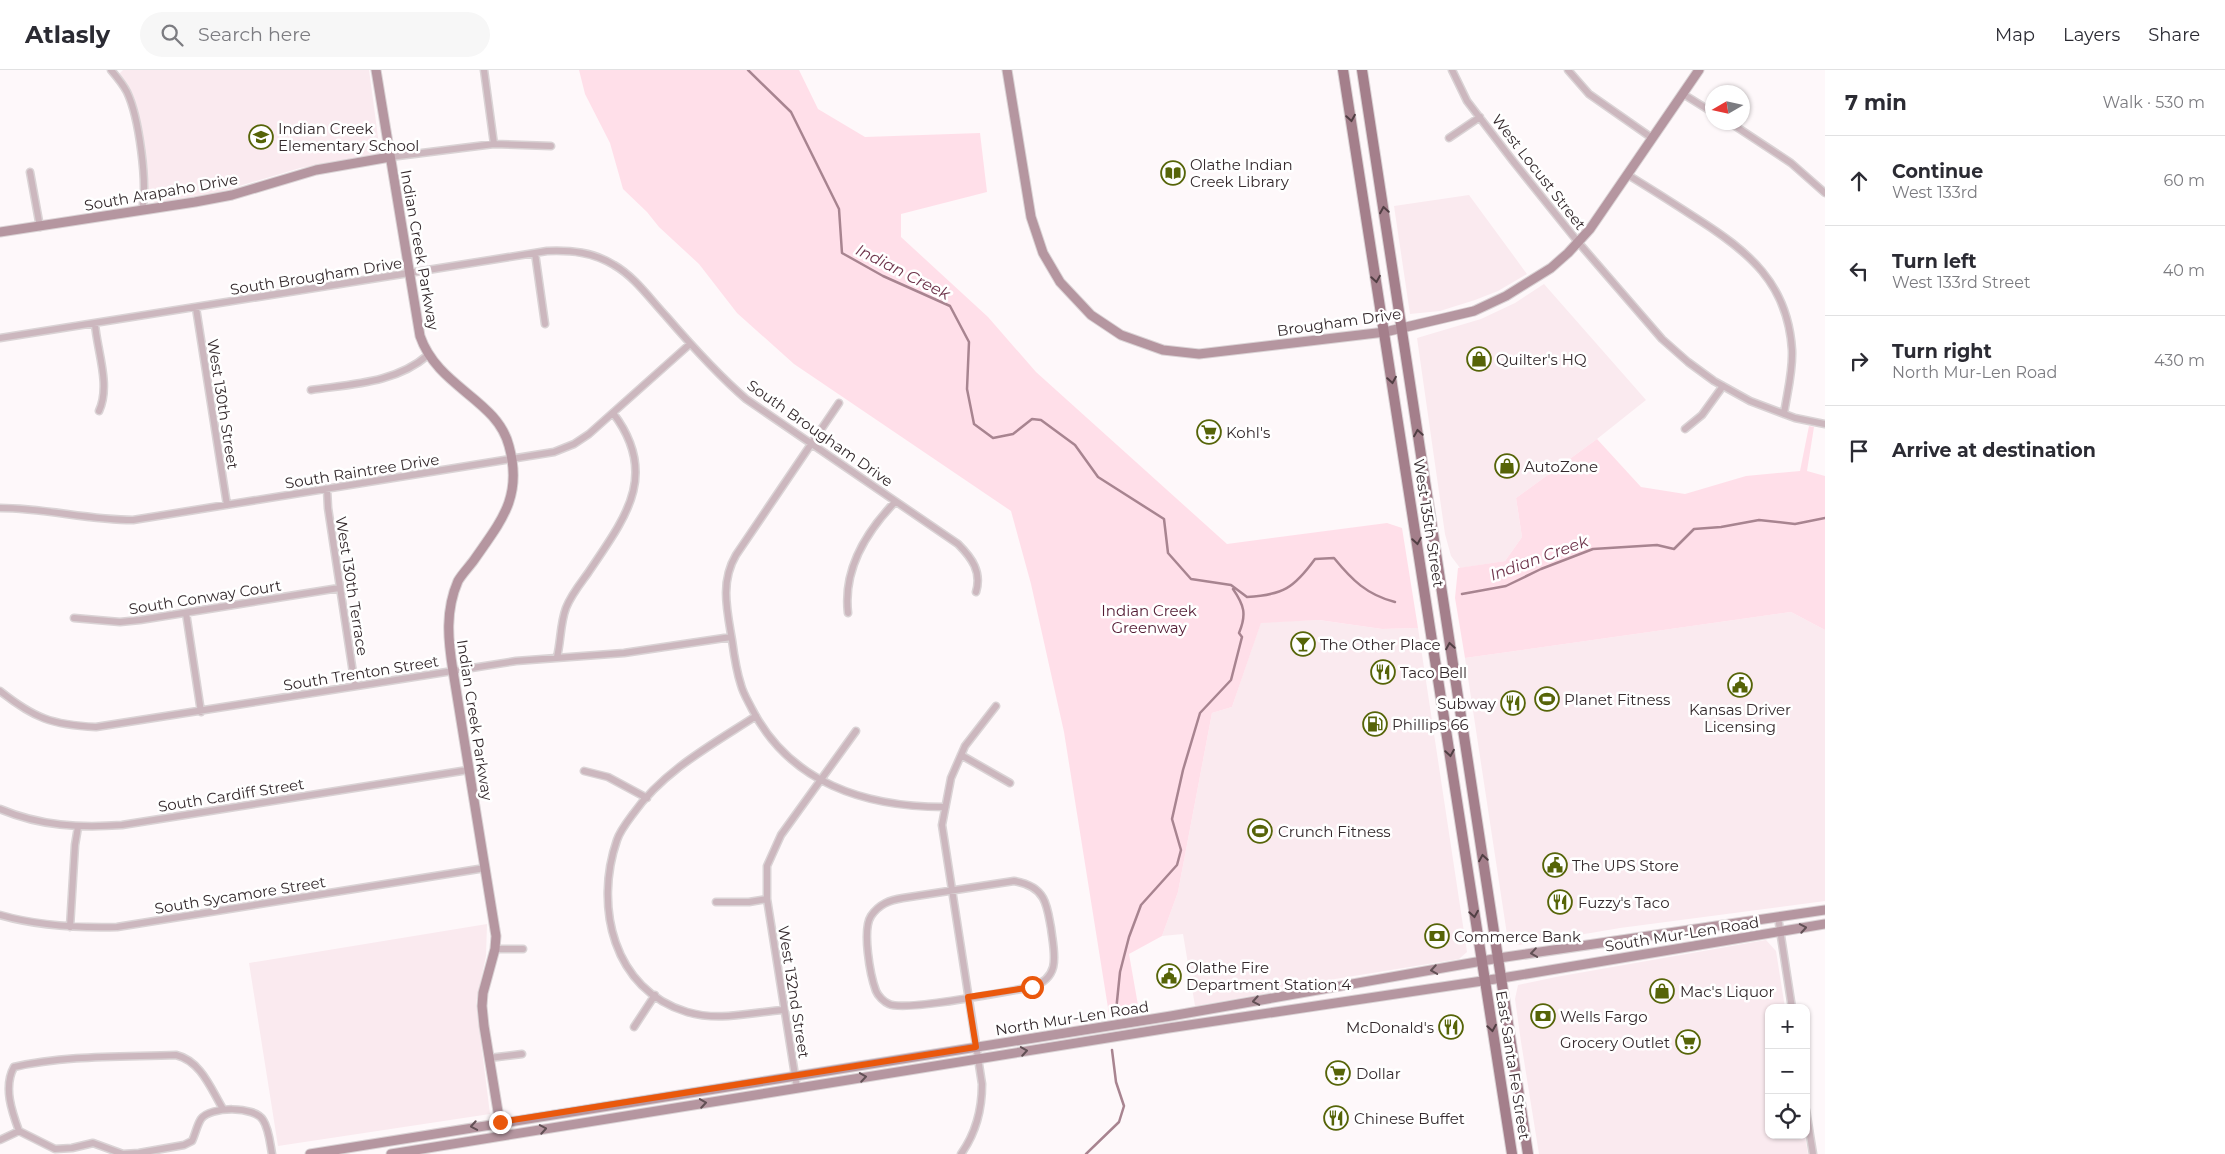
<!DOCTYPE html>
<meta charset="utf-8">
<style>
body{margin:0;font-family:Montserrat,sans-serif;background:#f7f7f7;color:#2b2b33}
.controls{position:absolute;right:15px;bottom:15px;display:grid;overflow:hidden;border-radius:10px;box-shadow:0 1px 4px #0004}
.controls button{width:45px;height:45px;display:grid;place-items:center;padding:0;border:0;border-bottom:1px solid #e1e1e2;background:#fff;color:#2b2b33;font:25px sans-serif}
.compass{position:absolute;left:1705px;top:15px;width:45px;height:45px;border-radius:50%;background:#fff;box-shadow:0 1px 4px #0004;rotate:261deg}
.stop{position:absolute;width:15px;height:15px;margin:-11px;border:4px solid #ea580c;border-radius:50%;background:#fff}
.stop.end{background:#ea580c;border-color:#fff;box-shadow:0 1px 5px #0008}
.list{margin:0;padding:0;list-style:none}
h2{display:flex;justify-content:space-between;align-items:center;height:65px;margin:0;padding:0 20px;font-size:21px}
h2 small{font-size:16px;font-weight:400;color:#7c7c81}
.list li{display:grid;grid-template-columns:32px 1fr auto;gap:15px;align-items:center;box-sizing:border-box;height:90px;padding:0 20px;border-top:1px solid #e1e1e2}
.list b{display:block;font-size:19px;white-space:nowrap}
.list p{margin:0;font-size:16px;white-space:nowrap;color:#7c7c81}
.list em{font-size:16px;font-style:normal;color:#7c7c81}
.icon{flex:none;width:28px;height:28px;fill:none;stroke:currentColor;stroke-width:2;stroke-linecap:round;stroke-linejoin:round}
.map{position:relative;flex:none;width:1825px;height:1084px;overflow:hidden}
header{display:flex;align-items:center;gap:30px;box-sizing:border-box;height:70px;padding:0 25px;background:#fff;border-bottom:1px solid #e1e1e2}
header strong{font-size:24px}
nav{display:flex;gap:28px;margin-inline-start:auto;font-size:18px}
.search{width:350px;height:45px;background:#f7f7f7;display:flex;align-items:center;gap:12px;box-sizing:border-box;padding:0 18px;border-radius:28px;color:#7c7c81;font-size:19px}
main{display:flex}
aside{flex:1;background:#fff}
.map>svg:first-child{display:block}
.built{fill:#faeaef}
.green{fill:#ffdfe9}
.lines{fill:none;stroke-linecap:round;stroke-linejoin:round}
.stream{stroke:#a88490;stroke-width:2.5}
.street-casing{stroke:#dad3d5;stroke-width:9}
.secondary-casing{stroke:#dad3d5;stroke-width:11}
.primary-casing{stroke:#dad3d5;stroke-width:12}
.street{stroke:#ccb7be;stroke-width:6}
.secondary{stroke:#b596a0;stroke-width:9}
.primary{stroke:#a47f8b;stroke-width:10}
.oneway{stroke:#513f44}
.oneway2{stroke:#625055}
.route{stroke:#ea580c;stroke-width:6}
.labels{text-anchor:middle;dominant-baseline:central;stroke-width:5;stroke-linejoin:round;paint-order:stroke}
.poi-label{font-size:15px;fill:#352a2d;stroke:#fff;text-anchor:start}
.street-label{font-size:15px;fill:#352a2d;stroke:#fff}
.park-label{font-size:15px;fill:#521a32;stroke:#fff}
.water-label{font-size:16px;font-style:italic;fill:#6f354c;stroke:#fff}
</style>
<header>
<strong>Atlasly</strong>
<div class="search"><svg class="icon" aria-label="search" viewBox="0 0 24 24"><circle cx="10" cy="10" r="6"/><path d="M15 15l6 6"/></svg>Search here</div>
<nav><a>Map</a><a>Layers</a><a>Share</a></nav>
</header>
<main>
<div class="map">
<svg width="1825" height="1084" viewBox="0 0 1825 1084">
<rect width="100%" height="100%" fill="#fef8fa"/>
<path class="built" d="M123,0H369L380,82L374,86L300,98L209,125L155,133L148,125L138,41L133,25L119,4Z
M1469,125L1527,204L1498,221L1475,230L1440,241L1410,244L1394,136Z
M1544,214L1646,330L1597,369L1516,428L1522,467L1505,491L1460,498L1451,486L1445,464L1417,268L1481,249L1515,233Z
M1791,542L1825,560V831L1620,858L1519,875L1510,873L1508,871L1465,588Z
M1319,550L1382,559L1418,558L1467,882L1459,889L1335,909L1330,912L1195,936L1183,864L1162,866L1178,822L1212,643L1232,637L1261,552Z
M487,854L486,886L476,933L490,1044L278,1076L249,893Z
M1766,870L1776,881L1785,938H1769V1065H1805L1808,1084H1539L1521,972L1515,929L1518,915L1556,907Z"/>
<path class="green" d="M579,0H799L818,39L865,67L980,63L987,122L901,144V167L988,247L1036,302L1227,474L1387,453L1402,458L1418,558L1382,559L1319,550L1261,553L1232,637L1212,643L1178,822L1162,866L1129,884L1139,941L1109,944L1064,662L1031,514L1011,441L794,294L737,243L699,194L659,157L647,142L623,119L610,73L585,24Z
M1809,356L1814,357L1807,401L1825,406V560L1791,542L1465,588L1455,528L1458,498L1505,491L1522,467L1516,428L1597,369L1641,417L1685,424L1746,406L1800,401Z"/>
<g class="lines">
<path class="stream" d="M748,0L791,42L839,139L842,183L883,206L950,236L969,272L967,319L974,354L993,368L1013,364L1032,349L1041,350L1075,375L1098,407L1164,449L1168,483L1191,509L1231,515L1247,527C1283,525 1294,518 1315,489L1334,488C1352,510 1367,525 1395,532
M1462,524L1506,516L1541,499L1593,479L1657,475L1674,479L1694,459L1721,457L1759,450L1795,454L1825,448
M1116,941L1120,902L1129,867L1141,835L1177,795L1181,780L1172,749L1183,700L1200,643L1231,610L1242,567L1239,563C1247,544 1244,535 1233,519
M1086,1084L1119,1052L1124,1036L1116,1012L1112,980"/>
<g class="street-casing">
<path id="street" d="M111,0C117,7 123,14 127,22C139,47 148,114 142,140
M484,0L494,74
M1452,0L1467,31L1513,91L1578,172L1662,269L1688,292L1714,311L1750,331L1795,348L1825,354
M1568,0L1589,24L1652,68
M1683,24L1712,42
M1729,52L1791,93L1825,123
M1449,68L1480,47
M390,87L494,74L551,76
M30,102L40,157
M1628,105C1651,119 1673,133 1696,148C1748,181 1788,213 1792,280C1793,302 1787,323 1784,344
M535,183L545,254
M196,238L227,435
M95,254C97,281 111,315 99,341
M0,268L547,181C571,180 593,182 614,195C635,207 650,229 666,246C691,275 717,304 746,329L958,474C972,488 982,502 976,522
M311,320C352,314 396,313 428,285
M839,333L736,485C720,512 727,540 732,570C734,585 736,600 741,615C743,623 748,631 752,639C790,713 865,737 944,737
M1685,359L1702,345L1723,316
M327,419L328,438L355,616
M0,438C45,438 88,450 133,450L554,382L574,374L589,364L690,274
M186,543L201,642
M848,543C843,500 866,462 895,432
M74,548L120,552L140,550L339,518
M557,587C561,571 560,554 566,538C571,525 580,514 588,503C625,448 660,405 613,343
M0,621C34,648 52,655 96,657L516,591L624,583L731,567
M756,646C713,674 663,701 633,744C627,752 620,761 617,770C594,836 613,920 687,942C721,952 751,942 784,940
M961,685L1010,713
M584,701L608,707L647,728
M0,739C40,756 80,758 122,755L468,700
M1014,811C1026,813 1037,817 1043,828C1048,837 1049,848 1051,858C1054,883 1062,907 1032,917C1008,921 905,942 889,934C884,932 878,926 876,921C870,905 862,860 871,846C879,834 890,830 903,828Z
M716,832H749L767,829
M0,845C38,856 78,858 117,857L485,798
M1778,847L1792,938
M70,857L75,775L78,757
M495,879H523
M634,957L655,925
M489,988L522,984
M797,1018L767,829V796L781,765L856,661
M1806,1040L1813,1084
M19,1061C12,1042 3,1017 14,997C66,985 123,987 176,985C201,991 211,1019 223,1039
M0,1070L19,1061L55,1079L72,1078L93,1073L123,1084L139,1083L184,1075L192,1071C195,1065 197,1055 201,1049C210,1036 255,1036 263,1050C269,1059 270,1073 272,1084
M961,1084C976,1063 982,1039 982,1014L942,755L951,708L965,676L996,636"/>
</g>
<g class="secondary-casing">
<path id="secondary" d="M376,0L420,266C438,318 497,329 509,376C523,427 501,451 474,490C469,497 462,504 458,511C445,541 448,570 453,601L496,866L495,879L483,923L482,936L484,956L502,1066
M1007,0L1031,147L1043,183L1060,212L1091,245L1121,265L1163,280L1199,284L1385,262L1474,241L1506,226L1551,198L1568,183L1590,159L1699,0
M0,162L195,132L232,125L316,100L390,87
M310,1084L1171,946L1499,888L1825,840
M391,1084L1169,958L1502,908L1825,854"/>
</g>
<g class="primary-casing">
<path id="primary" d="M1343,0L1512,1084
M1362,0L1528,1084"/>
</g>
<use href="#street" class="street"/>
<use href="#secondary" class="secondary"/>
<use href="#primary" class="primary"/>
</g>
<defs><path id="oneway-chevron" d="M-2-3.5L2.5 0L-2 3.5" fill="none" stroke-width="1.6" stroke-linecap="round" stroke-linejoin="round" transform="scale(1.25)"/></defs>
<g class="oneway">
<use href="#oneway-chevron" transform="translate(1351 48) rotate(81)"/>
<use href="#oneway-chevron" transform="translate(1384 140) rotate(-99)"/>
<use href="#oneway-chevron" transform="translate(1376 209) rotate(81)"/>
<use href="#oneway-chevron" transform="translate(1392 310) rotate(81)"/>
<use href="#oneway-chevron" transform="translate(1418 363) rotate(-99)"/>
<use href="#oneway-chevron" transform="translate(1417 471) rotate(81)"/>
<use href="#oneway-chevron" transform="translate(1450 576) rotate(-99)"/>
<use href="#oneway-chevron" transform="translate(1450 683) rotate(81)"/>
<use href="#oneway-chevron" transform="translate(1483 788) rotate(-99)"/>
<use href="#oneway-chevron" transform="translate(1474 844) rotate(81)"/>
<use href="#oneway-chevron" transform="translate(1492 958) rotate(81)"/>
</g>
<g class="oneway2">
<use href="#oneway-chevron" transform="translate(1803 858) rotate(-10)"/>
<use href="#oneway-chevron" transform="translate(1534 883) rotate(172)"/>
<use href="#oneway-chevron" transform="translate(1434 900) rotate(171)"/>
<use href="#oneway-chevron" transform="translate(1256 931) rotate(170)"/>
<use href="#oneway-chevron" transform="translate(1024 981) rotate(-9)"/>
<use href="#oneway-chevron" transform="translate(863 1007) rotate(-9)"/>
<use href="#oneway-chevron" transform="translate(703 1033) rotate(-9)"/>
<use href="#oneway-chevron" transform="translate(474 1056) rotate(170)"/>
<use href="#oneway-chevron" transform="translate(543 1059) rotate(-10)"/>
</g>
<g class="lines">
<path class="route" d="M500,1052L976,977L968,927L1032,917"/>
</g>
<defs>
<g id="school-ring" transform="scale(1.25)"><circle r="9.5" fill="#fff" stroke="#566408" stroke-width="1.5"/><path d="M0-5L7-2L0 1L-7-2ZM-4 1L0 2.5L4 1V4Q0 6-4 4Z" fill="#566408"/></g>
<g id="library-ring" transform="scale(1.25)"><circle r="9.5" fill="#fff" stroke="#566408" stroke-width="1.5"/><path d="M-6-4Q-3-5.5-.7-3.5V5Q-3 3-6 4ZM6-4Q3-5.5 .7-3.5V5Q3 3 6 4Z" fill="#566408"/></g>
<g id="shop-ring" transform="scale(1.25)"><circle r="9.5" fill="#fff" stroke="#566408" stroke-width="1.5"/><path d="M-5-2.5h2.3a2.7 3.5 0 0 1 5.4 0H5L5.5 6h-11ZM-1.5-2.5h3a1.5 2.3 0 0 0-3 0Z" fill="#566408"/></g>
<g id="supermarket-ring" transform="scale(1.25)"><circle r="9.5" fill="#fff" stroke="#566408" stroke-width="1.5"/><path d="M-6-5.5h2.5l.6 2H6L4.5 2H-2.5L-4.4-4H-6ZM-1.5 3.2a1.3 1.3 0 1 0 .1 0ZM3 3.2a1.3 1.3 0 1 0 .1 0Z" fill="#566408"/></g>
<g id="bar-ring" transform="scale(1.25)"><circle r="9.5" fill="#fff" stroke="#566408" stroke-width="1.5"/><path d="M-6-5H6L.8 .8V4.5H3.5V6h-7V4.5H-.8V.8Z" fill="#566408"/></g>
<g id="restaurant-ring" transform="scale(1.25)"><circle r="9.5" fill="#fff" stroke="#566408" stroke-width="1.5"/><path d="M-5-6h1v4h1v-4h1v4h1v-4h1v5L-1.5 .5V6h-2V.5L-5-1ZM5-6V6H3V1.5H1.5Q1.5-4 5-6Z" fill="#566408"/></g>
<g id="civic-ring" transform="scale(1.25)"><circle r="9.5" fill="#fff" stroke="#566408" stroke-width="1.5"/><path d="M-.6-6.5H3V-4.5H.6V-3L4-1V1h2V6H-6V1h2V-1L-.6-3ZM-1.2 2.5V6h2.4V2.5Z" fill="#566408"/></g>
<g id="stadium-ring" transform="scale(1.25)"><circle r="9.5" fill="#fff" stroke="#566408" stroke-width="1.5"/><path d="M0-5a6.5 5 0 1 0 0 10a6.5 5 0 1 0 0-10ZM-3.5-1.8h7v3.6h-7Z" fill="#566408"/></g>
<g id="fuel-ring" transform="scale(1.25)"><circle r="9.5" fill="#fff" stroke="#566408" stroke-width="1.5"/><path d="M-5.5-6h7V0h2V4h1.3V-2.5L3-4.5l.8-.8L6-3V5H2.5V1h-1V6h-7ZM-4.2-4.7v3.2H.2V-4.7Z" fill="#566408"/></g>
<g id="bank-ring" transform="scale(1.25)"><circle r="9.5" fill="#fff" stroke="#566408" stroke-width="1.5"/><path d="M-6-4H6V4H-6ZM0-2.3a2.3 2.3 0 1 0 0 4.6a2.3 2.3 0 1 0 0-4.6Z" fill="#566408"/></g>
</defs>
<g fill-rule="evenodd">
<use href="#school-ring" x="261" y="67"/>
<use href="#library-ring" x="1173" y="103"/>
<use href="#shop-ring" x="1479" y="289"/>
<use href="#supermarket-ring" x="1209" y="362"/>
<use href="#shop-ring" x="1507" y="396"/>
<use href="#bar-ring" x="1303" y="574"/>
<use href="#restaurant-ring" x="1383" y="602"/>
<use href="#civic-ring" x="1740" y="615"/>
<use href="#stadium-ring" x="1547" y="629"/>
<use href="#restaurant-ring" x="1513" y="633"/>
<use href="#fuel-ring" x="1375" y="654"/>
<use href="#stadium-ring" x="1260" y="761"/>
<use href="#civic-ring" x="1555" y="795"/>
<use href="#restaurant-ring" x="1560" y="832"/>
<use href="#bank-ring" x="1437" y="866"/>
<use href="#civic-ring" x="1169" y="906"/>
<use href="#shop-ring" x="1662" y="921"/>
<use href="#bank-ring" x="1543" y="946"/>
<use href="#restaurant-ring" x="1451" y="957"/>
<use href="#supermarket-ring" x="1688" y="972"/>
<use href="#supermarket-ring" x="1338" y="1003"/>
<use href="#restaurant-ring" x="1336" y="1048"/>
</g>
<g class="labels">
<g class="poi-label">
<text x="278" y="58">Indian Creek<tspan x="278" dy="17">Elementary School</tspan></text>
<text x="1190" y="94">Olathe Indian<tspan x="1190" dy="17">Creek Library</tspan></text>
<text x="1496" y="289">Quilter's HQ</text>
<text x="1226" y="362">Kohl's</text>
<text x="1524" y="396">AutoZone</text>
<text x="1320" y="574">The Other Place</text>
<text x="1400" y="602">Taco Bell</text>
<text x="1564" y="629">Planet Fitness</text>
<text x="1496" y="633" text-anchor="end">Subway</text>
<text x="1740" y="639" text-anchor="middle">Kansas Driver<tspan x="1740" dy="17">Licensing</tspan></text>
<text x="1392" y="654">Phillips 66</text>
<text x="1278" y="761">Crunch Fitness</text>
<text x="1572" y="795">The UPS Store</text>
<text x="1578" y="832">Fuzzy's Taco</text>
<text x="1454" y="866">Commerce Bank</text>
<text x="1186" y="897">Olathe Fire<tspan x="1186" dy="17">Department Station 4</tspan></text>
<text x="1680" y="921">Mac's Liquor</text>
<text x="1560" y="946">Wells Fargo</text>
<text x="1434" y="957" text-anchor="end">McDonald's</text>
<text x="1670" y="972" text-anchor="end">Grocery Outlet</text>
<text x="1356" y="1003">Dollar</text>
<text x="1354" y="1048">Chinese Buffet</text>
</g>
<g class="street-label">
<text transform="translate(1539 102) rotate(52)">West Locust Street</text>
<text transform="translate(161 122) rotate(-10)">South Arapaho Drive</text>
<text transform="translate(420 180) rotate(80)">Indian Creek Parkway</text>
<text transform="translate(316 206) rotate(-9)">South Brougham Drive</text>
<text transform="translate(1339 252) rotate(-8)">Brougham Drive</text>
<text transform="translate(223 334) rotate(81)">West 130th Street</text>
<text transform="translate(820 363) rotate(35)">South Brougham Drive</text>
<text transform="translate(362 401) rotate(-9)">South Raintree Drive</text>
<text transform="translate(1429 453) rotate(81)">West 135th Street</text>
<text transform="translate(352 516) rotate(81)">West 130th Terrace</text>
<text transform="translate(205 527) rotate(-9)">South Conway Court</text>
<text transform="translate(361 603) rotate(-9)">South Trenton Street</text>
<text transform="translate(475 650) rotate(81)">Indian Creek Parkway</text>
<text transform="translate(231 725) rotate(-9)">South Cardiff Street</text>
<text transform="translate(240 825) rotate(-9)">South Sycamore Street</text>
<text transform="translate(1682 864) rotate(-9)">South Mur-Len Road</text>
<text transform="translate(794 922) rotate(81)">West 132nd Street</text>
<text transform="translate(1072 948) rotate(-9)">North Mur-Len Road</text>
<text transform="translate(1513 995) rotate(81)">East Santa Fe Street</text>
</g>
<g class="park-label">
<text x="1149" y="540">Indian Creek<tspan x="1149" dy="17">Greenway</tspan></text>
</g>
<g class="water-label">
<text transform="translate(903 202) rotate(27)">Indian Creek</text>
<text transform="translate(1539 488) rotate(-20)">Indian Creek</text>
</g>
</g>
</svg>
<div class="controls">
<button>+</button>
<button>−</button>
<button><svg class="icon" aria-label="locate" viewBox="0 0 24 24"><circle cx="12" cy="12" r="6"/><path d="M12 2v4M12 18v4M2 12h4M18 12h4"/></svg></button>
</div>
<svg class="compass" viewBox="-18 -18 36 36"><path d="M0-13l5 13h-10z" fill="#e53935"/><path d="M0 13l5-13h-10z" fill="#7c7c81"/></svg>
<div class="stop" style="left:1032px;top:917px"></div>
<div class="stop end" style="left:500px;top:1052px"></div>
</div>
<aside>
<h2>7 min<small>Walk · 530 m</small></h2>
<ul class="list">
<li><svg class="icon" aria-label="ahead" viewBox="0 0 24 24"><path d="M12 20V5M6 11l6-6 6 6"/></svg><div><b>Continue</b><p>West 133rd</p></div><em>60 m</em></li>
<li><svg class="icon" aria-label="left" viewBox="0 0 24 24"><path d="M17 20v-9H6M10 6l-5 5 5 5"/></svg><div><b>Turn left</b><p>West 133rd Street</p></div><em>40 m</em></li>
<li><svg class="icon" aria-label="right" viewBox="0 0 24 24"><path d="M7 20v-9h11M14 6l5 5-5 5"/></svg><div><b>Turn right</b><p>North Mur-Len Road</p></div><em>430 m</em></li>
<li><svg class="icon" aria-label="arrive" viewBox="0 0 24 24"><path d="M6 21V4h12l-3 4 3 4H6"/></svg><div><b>Arrive at destination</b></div></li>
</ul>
</aside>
</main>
